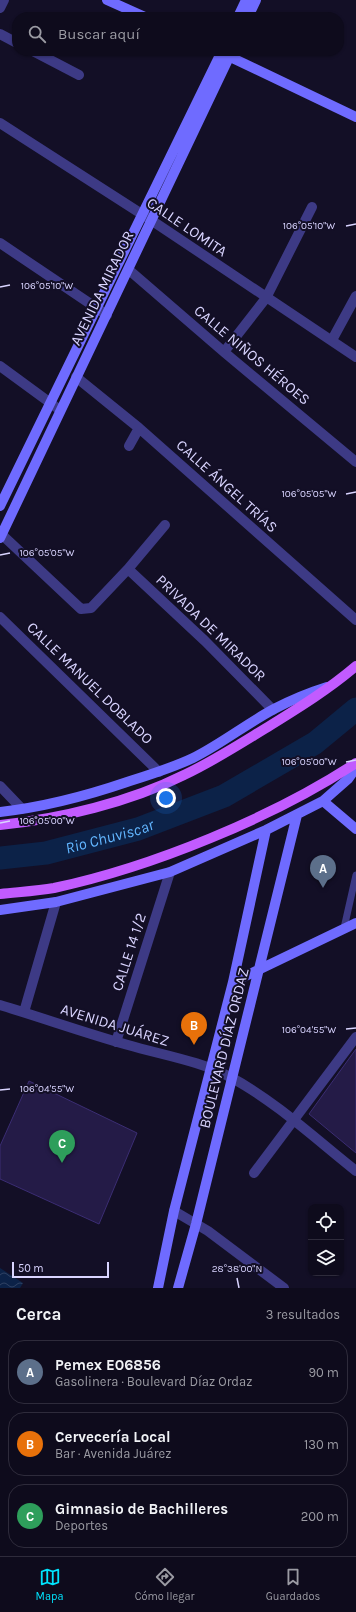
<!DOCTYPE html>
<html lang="es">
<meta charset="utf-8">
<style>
body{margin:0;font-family:Karla,sans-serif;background:#1c1929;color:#f1f3f6}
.controls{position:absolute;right:12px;bottom:12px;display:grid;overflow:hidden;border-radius:8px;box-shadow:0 1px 3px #0004}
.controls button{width:36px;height:36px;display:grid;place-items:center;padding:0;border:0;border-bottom:1px solid #2e2b3b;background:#0e0b1c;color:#f1f3f6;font:20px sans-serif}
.scale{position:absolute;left:12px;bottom:10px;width:97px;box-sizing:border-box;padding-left:4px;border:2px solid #d9d4ff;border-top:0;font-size:11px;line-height:14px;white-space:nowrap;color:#d9d4ff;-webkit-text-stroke:3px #130f26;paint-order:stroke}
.you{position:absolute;left:166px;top:798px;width:14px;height:14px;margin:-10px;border:3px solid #fff;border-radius:50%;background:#1a73e8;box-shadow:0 0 0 6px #1a73e833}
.badge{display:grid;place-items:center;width:26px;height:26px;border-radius:50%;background:#00e5ff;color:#fff;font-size:13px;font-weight:700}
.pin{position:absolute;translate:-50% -33px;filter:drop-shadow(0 1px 2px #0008)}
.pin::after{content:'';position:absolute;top:21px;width:14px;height:12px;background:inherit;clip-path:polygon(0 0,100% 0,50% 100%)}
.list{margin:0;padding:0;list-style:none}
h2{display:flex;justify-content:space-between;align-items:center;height:52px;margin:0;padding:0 16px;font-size:17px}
h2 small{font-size:13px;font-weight:400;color:#9b9ba3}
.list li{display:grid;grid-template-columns:26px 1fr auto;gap:12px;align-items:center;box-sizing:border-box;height:64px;margin:0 8px 8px;padding:0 8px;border:1px solid #2e2b3b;border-radius:16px}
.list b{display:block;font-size:15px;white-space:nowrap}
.list p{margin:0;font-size:13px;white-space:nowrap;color:#9b9ba3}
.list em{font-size:13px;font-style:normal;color:#9b9ba3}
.icon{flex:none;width:22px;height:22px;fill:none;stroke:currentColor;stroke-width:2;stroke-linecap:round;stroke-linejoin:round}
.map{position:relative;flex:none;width:356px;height:1288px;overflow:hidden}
.search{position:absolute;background:#0e0b1c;box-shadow:0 1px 3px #0004;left:12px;right:12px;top:12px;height:44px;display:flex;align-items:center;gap:10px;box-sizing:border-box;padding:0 14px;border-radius:16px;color:#9b9ba3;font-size:15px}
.sheet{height:268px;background:#0e0b1c}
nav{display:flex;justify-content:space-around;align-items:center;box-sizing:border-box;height:56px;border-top:1px solid #2e2b3b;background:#0e0b1c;font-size:11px;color:#9b9ba3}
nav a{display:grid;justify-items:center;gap:2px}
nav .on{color:#00e5ff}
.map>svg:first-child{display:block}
.water{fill:url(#water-waves)}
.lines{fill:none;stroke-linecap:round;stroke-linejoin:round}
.river{stroke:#0c2248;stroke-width:23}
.building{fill:#241b47;stroke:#3b2d73}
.lane{stroke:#3d3a85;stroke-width:7}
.street{stroke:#3d3a85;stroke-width:10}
.secondary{stroke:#6f6bff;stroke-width:10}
.primary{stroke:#c25bff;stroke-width:10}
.ticks{fill:none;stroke:#d9d4ff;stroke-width:1.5}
.labels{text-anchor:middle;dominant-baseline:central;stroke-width:4;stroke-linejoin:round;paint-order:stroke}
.street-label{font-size:15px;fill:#d9d4ff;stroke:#130f26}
.water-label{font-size:16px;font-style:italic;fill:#62b6ff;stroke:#130f26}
.ticks-label{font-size:10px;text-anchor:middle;fill:#d9d4ff;stroke:#130f26;stroke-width:4;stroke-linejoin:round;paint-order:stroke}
</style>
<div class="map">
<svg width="356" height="1288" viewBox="0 0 356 1288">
<defs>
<pattern id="water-waves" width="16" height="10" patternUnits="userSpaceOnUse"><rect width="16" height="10" fill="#0c2248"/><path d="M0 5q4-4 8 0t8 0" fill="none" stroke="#2f4163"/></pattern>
</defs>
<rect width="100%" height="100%" fill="#130f26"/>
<path class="water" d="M0,1268L23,1283L20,1288H0Z"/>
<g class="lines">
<path class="river" id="s1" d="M0,858L46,853L138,829L224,796L315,743L356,709"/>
</g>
<path class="building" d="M356,1049V1153L309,1114Z
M29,1081L137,1133L99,1224L0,1179V1146Z"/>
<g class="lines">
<path class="lane" d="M344,928L356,875"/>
<path class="street" d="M0,8L4,0
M0,34L17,43
M33,51L79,75
M0,123L151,220L356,357
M0,243L107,315
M129,270L224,352L356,462
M332,340L356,296
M224,352L266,298L312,207
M0,366L60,410
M76,377L139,428L356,620
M129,446L139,428
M0,533L81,609L91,608L128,569L165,525
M128,569L205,641L273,710
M0,617L159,772
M0,786L22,809
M0,1005C43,1018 85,1033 128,1045C162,1055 201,1061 232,1078C275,1101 318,1141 356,1171
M24,1012L56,902
M116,1042L170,872
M254,1173L356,1037
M174,1211L208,1231L284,1288"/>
<path class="secondary" d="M107,0L145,17
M238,17L246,0
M248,17L256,0
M224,54L356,117
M0,506L222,51
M0,538L232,51
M323,801L356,829
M0,812C44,807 86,796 127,782C149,775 172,768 193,758C221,744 246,724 274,709C291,700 308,693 327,687
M0,910L56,902L170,872L266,830L323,801L348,779L356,768
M233,982L356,923
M158,1288L174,1211L233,982L266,830
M178,1288L196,1224L297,815"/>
<path class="primary" d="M0,825C60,819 130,802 184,775C214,761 243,742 271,725C300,707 329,689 356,666
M0,894C18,892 37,891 54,888C152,867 272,818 356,763"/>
</g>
<path class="ticks" d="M346,226L356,224M0,287L10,285M346,494L356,492M0,555L10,553M346,762L356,760M0,823L10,821M346,1029L356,1028M0,1090L10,1089M237,1278L239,1288"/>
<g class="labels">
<g class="street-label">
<text transform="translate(187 227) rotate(34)">CALLE LOMITA</text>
<text transform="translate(102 288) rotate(-64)">AVENIDA MIRADOR</text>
<text transform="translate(252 355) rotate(40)">CALLE NIÑOS HÉROES</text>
<text transform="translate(227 486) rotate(42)">CALLE ÁNGEL TRÍAS</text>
<text transform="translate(211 628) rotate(44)">PRIVADA DE MIRADOR</text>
<text transform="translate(90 683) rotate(44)">CALLE MANUEL DOBLADO</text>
<text transform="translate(129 952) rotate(-72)">CALLE 14 1/2</text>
<text transform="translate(115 1025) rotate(17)">AVENIDA JUÁREZ</text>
<text transform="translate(224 1048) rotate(-76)">BOULEVARD DÍAZ ORDAZ</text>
</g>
<g class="water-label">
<text stroke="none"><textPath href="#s1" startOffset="112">Rio Chuviscar</textPath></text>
</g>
</g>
<g class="ticks-label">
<text x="309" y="229">106°05'10"W</text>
<text x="47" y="289">106°05'10"W</text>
<text x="309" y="497">106°05'05"W</text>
<text x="47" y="556">106°05'05"W</text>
<text x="309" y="765">106°05'00"W</text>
<text x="47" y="824">106°05'00"W</text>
<text x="309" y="1033">106°04'55"W</text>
<text x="47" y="1092">106°04'55"W</text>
<text x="237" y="1272">28°38'00"N</text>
</g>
</svg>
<div class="controls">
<button><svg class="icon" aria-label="locate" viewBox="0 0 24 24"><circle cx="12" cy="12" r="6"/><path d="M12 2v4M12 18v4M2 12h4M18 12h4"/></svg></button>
<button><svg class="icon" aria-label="layers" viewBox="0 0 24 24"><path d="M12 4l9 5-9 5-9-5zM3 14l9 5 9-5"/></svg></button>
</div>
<div class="scale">50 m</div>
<div class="you"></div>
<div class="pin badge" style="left:323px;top:888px;background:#5c6f8a">A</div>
<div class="pin badge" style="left:194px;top:1045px;background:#e8710a">B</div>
<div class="pin badge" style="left:62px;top:1163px;background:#2e9e5b">C</div>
<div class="search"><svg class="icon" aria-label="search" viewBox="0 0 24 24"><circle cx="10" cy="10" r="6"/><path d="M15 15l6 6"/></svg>Buscar aquí</div>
</div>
<section class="sheet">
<h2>Cerca<small>3 resultados</small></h2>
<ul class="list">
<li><span class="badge" style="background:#5c6f8a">A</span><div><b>Pemex E06856</b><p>Gasolinera · Boulevard Díaz Ordaz</p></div><em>90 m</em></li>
<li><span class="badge" style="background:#e8710a">B</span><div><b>Cervecería Local</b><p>Bar · Avenida Juárez</p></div><em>130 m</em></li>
<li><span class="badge" style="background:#2e9e5b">C</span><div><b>Gimnasio de Bachilleres</b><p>Deportes</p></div><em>200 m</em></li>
</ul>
</section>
<nav>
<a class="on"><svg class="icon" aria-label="map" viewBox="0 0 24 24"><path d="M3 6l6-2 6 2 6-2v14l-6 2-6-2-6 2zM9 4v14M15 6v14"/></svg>Mapa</a>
<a><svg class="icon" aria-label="directions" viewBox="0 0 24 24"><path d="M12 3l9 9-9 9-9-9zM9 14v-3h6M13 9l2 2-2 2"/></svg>Cómo llegar</a>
<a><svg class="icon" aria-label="saved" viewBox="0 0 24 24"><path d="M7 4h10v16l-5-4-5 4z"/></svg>Guardados</a>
</nav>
